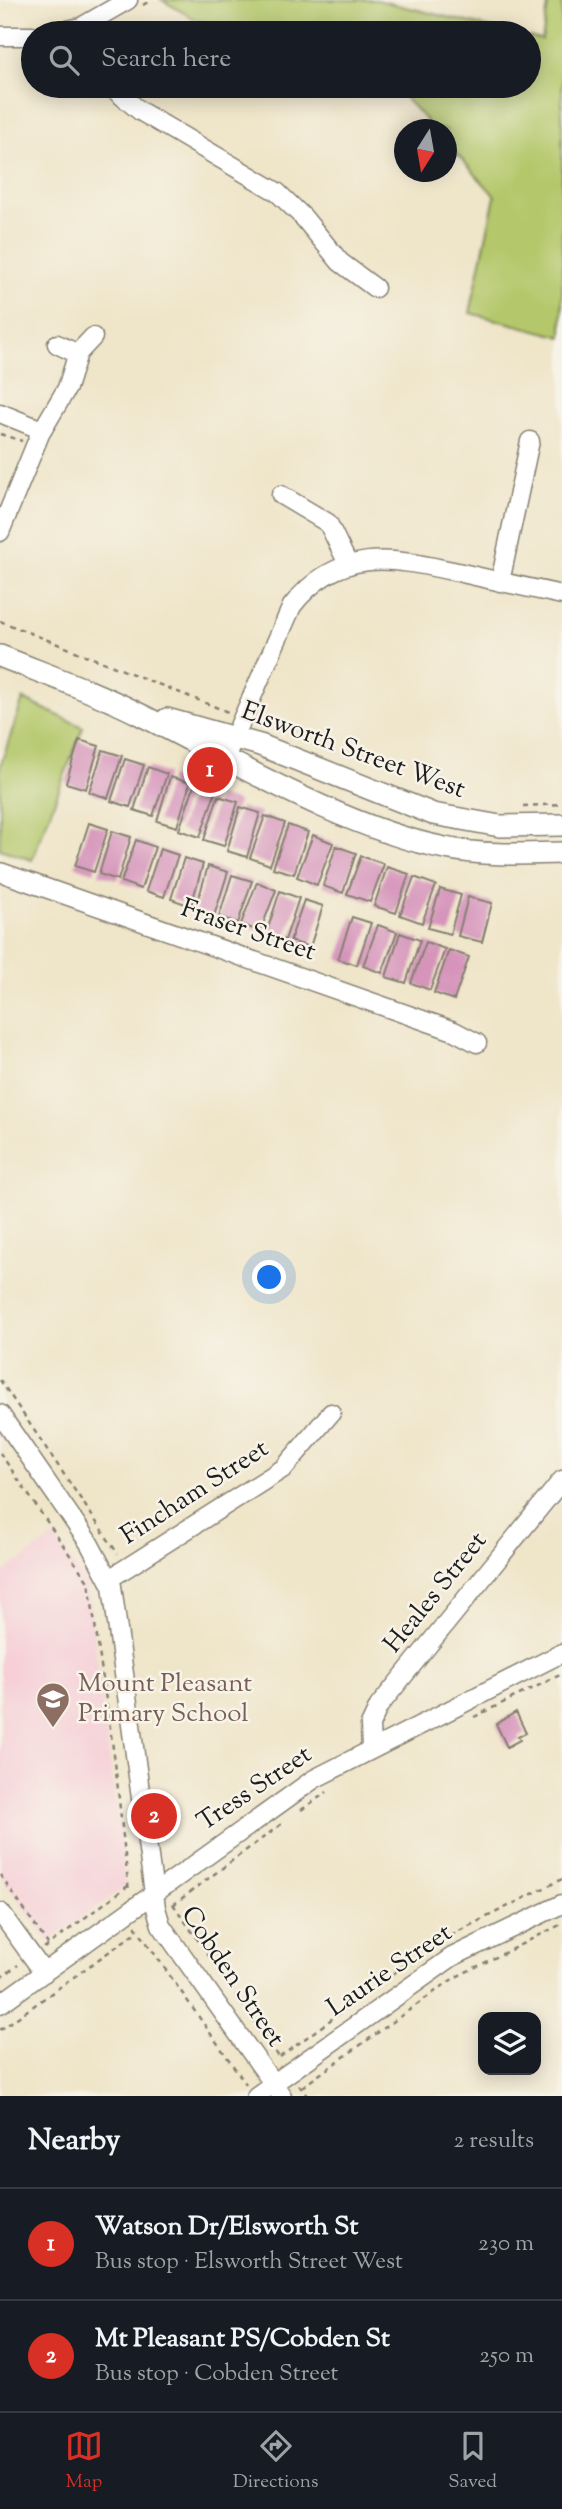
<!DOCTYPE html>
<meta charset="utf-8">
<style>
body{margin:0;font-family:"Sorts Mill Goudy",serif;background:#20242c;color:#f1f3f6}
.controls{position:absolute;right:21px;bottom:21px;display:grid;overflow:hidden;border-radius:14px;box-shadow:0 4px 18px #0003}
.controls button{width:63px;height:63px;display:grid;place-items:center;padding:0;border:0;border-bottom:2px solid #363941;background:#171b24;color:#f1f3f6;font:35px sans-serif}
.compass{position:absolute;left:394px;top:119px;width:63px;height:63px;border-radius:50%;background:#171b24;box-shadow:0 4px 18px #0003;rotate:191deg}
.you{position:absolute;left:270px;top:1278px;width:24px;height:24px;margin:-18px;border:5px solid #fff;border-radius:50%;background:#1a73e8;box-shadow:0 0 0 10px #1a73e833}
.badge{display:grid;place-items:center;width:46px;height:46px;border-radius:50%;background:#d93025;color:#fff;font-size:23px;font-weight:700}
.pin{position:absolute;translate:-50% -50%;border:4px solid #fff;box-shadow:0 2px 7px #0006}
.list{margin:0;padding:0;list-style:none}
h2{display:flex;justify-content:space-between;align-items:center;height:91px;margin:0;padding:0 28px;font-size:30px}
h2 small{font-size:23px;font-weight:400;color:#9ea1a6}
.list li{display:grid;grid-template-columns:46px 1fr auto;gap:21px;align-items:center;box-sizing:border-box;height:112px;padding:0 28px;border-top:2px solid #363941}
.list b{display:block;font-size:26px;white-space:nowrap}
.list p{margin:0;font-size:23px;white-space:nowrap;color:#9ea1a6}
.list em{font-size:23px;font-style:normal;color:#9ea1a6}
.icon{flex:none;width:38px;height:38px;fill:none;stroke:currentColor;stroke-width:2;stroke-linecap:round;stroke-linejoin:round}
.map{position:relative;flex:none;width:562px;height:2096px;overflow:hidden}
.search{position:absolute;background:#171b24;box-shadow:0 4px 18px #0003;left:21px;right:21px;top:21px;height:77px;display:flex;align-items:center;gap:18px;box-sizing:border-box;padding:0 24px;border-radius:38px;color:#9ea1a6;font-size:26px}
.sheet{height:315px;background:#171b24}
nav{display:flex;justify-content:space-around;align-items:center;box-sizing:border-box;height:98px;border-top:2px solid #363941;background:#171b24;font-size:19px;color:#9ea1a6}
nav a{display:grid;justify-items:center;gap:4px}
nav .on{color:#d93025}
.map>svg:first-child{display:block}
.built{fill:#f6cfd7}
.green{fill:#b4c76a;stroke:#687243;stroke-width:2}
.building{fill:#d694bb}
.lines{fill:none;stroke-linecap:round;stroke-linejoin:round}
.minor-casing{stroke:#868072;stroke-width:21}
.tertiary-casing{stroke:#868072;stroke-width:24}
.path{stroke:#868072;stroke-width:2.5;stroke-dasharray:5 5;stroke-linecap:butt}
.minor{stroke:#fff;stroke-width:18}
.tertiary{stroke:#fff;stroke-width:21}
.labels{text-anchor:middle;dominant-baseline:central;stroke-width:5;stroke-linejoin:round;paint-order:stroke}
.street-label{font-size:26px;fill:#1c1c1c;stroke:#f7f3e8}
.education-label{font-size:26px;fill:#785e54;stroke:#f7f3e8;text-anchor:start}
</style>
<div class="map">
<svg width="562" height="2096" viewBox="0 0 562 2096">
<rect width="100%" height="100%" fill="#f7f3e8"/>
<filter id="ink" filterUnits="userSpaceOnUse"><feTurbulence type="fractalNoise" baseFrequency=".0143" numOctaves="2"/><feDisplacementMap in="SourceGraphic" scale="14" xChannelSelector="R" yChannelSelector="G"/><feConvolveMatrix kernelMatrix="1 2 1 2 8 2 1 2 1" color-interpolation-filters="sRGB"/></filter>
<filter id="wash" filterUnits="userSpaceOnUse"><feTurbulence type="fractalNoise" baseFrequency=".00686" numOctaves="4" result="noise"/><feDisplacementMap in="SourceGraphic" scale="28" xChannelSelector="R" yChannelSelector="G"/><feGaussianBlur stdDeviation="1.57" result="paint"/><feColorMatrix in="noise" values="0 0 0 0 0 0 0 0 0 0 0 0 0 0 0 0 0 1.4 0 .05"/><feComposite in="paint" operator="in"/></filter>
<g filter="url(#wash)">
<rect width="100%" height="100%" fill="#efe5c9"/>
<path class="built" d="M54,1537L87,1584L126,1886L48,1942L0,1874V1574Z"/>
<path class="green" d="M162,0H377L512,33H251L196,20Z
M549,0H562V337L470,313L495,196L447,143V130L434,129L394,86H529V37L542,40Z
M23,699L83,727L32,860L0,849V767Z"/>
<g id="blocks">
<path class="building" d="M79,740L99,746L86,789L66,783Z
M103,750L122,756L108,798L89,792Z
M125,759L144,765L130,807L111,801Z
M148,767L167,774L153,816L134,810Z
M170,777L190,783L177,827L157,821Z
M194,786L215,793L200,837L179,830Z
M218,796L238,802L224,846L204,840Z
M240,807L260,813L247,857L227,851Z
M265,816L285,823L270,865L250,858Z
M89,823L108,829L94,872L75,866Z
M288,825L308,832L294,874L273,868Z
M112,831L131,837L118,880L99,874Z
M313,835L333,843L317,885L297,877Z
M136,840L155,847L141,889L121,882Z
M336,846L356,853L343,893L323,886Z
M160,849L178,855L164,897L146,891Z
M361,856L384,864L370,902L347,894Z
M184,858L203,864L191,906L171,899Z
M208,866L228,872L214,916L195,911Z
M387,867L409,874L396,913L374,906Z
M232,875L252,881L238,923L219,917Z
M414,877L436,885L422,923L400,915Z
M257,882L276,890L260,932L241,924Z
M440,889L461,895L450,934L428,928Z
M280,891L299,898L285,940L266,934Z
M468,897L492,903L482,942L458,936Z
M304,900L323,906L310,947L290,941Z
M352,917L371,923L357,965L338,959Z
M378,925L397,932L382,973L363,966Z
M400,933L420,940L406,983L386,977Z
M426,942L445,949L430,990L411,983Z
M449,950L469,957L454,1000L434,993Z
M516,1712L526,1733L518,1737L520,1740L507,1747L496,1724Z"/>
</g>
</g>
<g filter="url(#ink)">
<use href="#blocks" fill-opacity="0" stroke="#868072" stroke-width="2"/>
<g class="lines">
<g class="minor-casing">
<path id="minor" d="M52,33L81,27L128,0
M0,36H33
M110,86L140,111L277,192L303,217L340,262L375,288
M57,344L78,354
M0,413L42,430
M281,495L328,523L348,564
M0,532L40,434L67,388L78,353L93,337
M500,582L530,441
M225,758L292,606C340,544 396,559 462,573C496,581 529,588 562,595
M0,872L454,1031L477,1043
M0,1414L89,1543L112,1586L156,1908L161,1925L282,2096
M109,1579L284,1468L331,1413
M371,1748L370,1725L379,1706L562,1480
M0,1912L44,1973
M0,2004L314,1779L562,1653
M256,2096L452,1957L562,1904"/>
</g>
<g class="tertiary-casing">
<path id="tertiary" d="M0,656C47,675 97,692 143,716C233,761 346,829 445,848C484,856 523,854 562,853
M167,719L260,745L433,814L500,826L562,825"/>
</g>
<path class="path" d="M143,5L151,0
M0,434L22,441
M0,621L228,712
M523,806L562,804
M0,1380L118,1554
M0,1453L89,1583L115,1762L129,1892
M474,1717L562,1674
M301,1810L327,1792
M0,1875L48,1944
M173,1904L281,2060
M173,1905L284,1822
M135,1926L246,2084
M44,1948L128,1886
M0,1978L18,1965
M0,2030L138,1931
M280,2057L435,1943L562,1879
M299,2085L307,2096
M302,2087L454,1978L562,1924"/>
<use href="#minor" class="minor"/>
<use href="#tertiary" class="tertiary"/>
</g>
</g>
<defs>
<g id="school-pin" transform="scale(1.75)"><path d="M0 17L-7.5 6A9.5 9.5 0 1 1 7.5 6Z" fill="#8d6e63" stroke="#f7f3e8"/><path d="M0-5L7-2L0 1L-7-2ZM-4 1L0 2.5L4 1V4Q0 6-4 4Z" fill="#fff"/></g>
</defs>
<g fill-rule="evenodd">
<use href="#school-pin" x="53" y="1699"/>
</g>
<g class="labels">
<g class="street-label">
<text transform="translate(353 751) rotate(20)">Elsworth Street West</text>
<text transform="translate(248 931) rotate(19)">Fraser Street</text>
<text transform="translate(195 1493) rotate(-33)">Fincham Street</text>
<text transform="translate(436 1593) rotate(-51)">Heales Street</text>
<text transform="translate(255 1789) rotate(-34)">Tress Street</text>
<text transform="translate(390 1971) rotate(-34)">Laurie Street</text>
<text transform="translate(232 1977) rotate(56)">Cobden Street</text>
</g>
<g class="education-label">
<text x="78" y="1684">Mount Pleasant<tspan x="78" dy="30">Primary School</tspan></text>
</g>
</g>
</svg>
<div class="controls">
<button><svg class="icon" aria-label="layers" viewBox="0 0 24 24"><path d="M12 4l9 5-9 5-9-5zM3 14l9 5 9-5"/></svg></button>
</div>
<svg class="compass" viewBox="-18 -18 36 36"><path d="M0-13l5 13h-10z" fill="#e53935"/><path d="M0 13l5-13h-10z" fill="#9ea1a6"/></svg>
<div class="you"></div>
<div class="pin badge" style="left:210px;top:770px">1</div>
<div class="pin badge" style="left:154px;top:1816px">2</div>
<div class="search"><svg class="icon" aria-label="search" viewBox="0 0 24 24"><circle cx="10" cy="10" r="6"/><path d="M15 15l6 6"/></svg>Search here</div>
</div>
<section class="sheet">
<h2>Nearby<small>2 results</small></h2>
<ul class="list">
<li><span class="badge">1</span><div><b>Watson Dr/Elsworth St</b><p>Bus stop · Elsworth Street West</p></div><em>230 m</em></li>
<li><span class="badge">2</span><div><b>Mt Pleasant PS/Cobden St</b><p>Bus stop · Cobden Street</p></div><em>250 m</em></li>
</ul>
</section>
<nav>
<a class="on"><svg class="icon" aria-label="map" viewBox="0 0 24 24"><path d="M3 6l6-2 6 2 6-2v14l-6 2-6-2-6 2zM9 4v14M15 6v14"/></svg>Map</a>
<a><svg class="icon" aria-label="directions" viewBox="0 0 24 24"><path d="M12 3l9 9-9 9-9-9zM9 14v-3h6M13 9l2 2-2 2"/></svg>Directions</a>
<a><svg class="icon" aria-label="saved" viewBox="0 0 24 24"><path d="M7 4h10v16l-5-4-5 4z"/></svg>Saved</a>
</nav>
